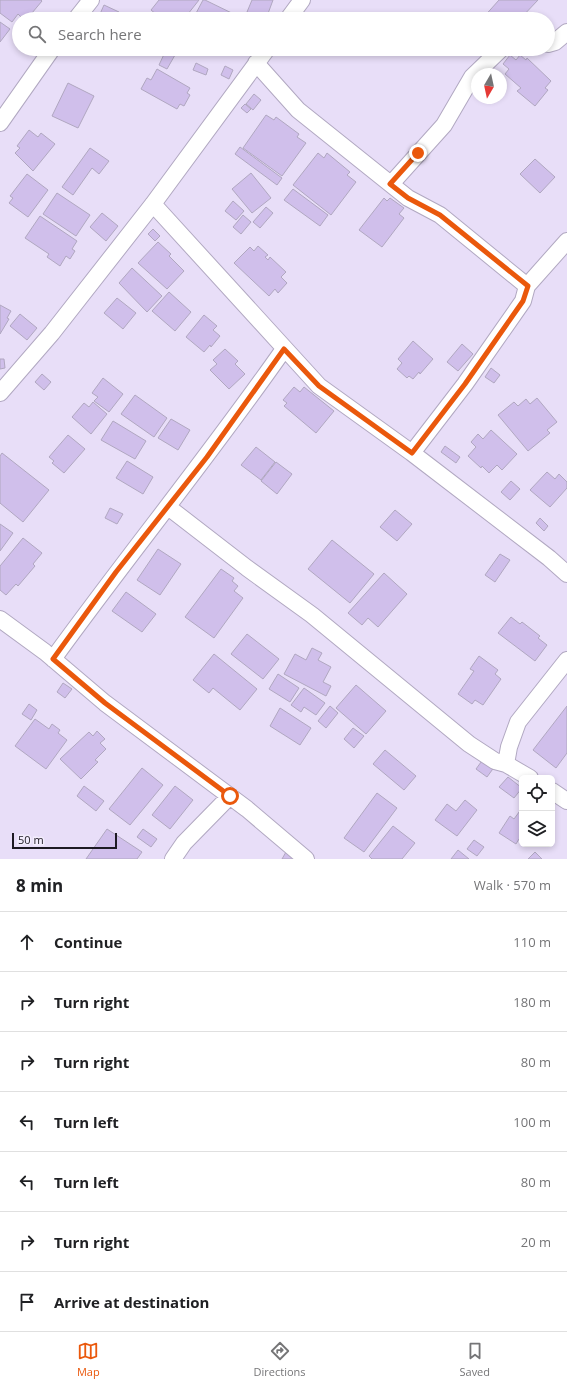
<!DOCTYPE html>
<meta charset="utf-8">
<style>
body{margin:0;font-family:"Open Sans",sans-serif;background:#f2f2f2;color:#202124}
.controls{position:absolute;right:12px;bottom:12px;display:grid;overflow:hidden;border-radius:6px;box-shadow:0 2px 6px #0003}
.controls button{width:36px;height:36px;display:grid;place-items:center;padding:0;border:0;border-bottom:1px solid #e0e0e0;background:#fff;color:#202124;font:20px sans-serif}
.compass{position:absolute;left:471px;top:68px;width:36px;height:36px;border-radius:50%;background:#fff;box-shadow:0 2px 6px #0003;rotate:189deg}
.scale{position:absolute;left:12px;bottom:10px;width:105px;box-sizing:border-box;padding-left:4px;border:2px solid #1d1a23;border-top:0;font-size:11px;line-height:14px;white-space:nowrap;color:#1d1a23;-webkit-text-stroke:3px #f3edfd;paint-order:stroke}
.stop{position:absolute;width:12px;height:12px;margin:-9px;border:3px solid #ea580c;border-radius:50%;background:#fff}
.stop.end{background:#ea580c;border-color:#fff;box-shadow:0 1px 4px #0008}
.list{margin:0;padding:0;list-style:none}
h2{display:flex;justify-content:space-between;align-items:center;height:52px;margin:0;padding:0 16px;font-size:17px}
h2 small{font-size:13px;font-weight:400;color:#757577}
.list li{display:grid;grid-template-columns:26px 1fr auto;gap:12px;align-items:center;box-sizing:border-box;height:60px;padding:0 16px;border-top:1px solid #e0e0e0}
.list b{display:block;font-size:15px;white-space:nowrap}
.list em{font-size:13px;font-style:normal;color:#757577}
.icon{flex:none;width:22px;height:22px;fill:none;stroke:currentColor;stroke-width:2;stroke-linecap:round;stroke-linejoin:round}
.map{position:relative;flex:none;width:567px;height:859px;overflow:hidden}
.search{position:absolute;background:#fff;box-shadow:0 2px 6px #0003;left:12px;right:12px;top:12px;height:44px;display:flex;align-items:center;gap:10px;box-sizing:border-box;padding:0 14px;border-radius:22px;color:#757577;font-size:15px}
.sheet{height:472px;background:#fff}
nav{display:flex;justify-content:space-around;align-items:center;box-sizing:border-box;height:56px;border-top:1px solid #e0e0e0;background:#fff;font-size:11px;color:#757577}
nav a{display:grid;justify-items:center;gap:2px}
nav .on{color:#ea580c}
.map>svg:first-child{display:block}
.building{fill:#d0bfeb;stroke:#b0a7c0}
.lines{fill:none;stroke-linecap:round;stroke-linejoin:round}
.minor-casing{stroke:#b1a8c1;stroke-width:18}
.minor{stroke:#fff;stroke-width:16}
.route{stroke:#ea580c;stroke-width:5}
</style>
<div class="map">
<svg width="567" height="859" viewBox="0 0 567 859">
<rect width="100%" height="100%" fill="#e8def8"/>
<path class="building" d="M0,0H41L42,1L27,19H23L18,14L12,22L0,13Z
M159,0H199L184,19H162L151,10Z
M203,0H205L244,19H193Z
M252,0H273L266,19L247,12Z
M499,0H538L520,19H482Z
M104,5L119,12L115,19H110L100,14Z
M0,22L10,29L0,42Z
M166,50L175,55L167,69L159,65Z
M510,55L516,60L520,55L526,60L527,58L551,81L545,88L548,90L535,106L517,91L521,88L505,74L509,69L503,64Z
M196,63L208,69L206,75L193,70Z
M225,66L233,70L229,79L221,75Z
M157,69L190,88L187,93L190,95L184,106L180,104L177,109L141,89L147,78L151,80Z
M68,83L94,96L78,128L52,116Z
M254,94L261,100L253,110L246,104Z
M245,104L251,109L247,113L241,108Z
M266,115L274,120L276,117L299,134L297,137L306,143L282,176L243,148Z
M29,130L38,137L41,133L55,144L33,171L15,153L20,148L17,146Z
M240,147L282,178L277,185L235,154Z
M90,148L109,161L99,174L92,168L73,195L62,187Z
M318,153L324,158L327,153L350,172L347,175L356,182L331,215L293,185Z
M535,159L555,177L540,193L520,174Z
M251,173L271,198L252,213L232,189Z
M27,174L48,190L28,217L9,203L13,198L10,196Z
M293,189L328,215L320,226L284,200Z
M57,193L90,215L76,236L43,214Z
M384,198L387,201L390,198L404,208L399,214L404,218L382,247L359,230Z
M233,201L244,211L236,220L225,211Z
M266,207L273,213L260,228L253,222Z
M102,213L118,226L106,241L90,227Z
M243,215L251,222L241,234L233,227Z
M40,216L77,241L72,249L75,251L70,259L66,256L60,266L47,257L49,254L25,238Z
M153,229L160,236L155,241L148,234Z
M158,242L171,254L169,256L184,271L167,289L138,263Z
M258,246L268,255L265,257L268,260L270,257L286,272L281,277L287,283L278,293L275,289L269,296L234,263L250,247L254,251Z
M132,268L162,296L147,312L119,283Z
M169,292L191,312L175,331L152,311Z
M117,298L136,313L123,329L104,313Z
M0,305L11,311L7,318L9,319L0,334Z
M20,314L37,328L27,340L10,326Z
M204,315L217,326L213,330L220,336L211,347L210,345L204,352L186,337Z
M413,341L433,359L420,374L419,372L413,379L409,376L407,378L397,369L402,363L398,359Z
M462,344L473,354L458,371L447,362Z
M225,349L238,361L235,364L245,374L229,389L210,370L217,364L213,360Z
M0,359H4L5,368L0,369Z
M491,368L500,375L494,383L485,377Z
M42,374L51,382L44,390L35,382Z
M103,378L123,394L109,412L94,401L98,397L92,393Z
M294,387L300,392L304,387L334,411L316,433L284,406L287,403L283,400Z
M135,395L167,418L154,437L121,414Z
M537,398L557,422L547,430L550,433L528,451L498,415L514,402L518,406L526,399L530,404Z
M93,402L107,414L91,434L72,417L84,403L89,407Z
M171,419L190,430L178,450L158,438Z
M113,421L146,441L135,459L101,440Z
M491,430L517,454L502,470L497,465L489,473L482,466L481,468L468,456L476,447L471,442L478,434L483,439Z
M68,435L85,449L64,473L52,463L54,461L49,457Z
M445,446L460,457L456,463L441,452Z
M256,447L275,462L261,480L241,465Z
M2,453L49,490L23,522L0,503V456Z
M127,461L153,477L143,494L116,478Z
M276,462L292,474L277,494L261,481Z
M547,472L555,479L559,474L567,482V488L550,507L530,490Z
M511,481L520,489L510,500L501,492Z
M110,508L123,514L117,524L105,518Z
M395,510L412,524L397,541L380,527Z
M540,518L548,526L544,531L536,523Z
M0,524L13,533L0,551Z
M23,538L42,553L33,564L35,566L18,586L16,584L6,595L0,590V566Z
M332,540L374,574L350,603L308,569Z
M158,549L181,564L160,595L137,580Z
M500,554L510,560L495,582L485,575Z
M221,569L234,578L232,581L238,586L234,591L243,598L214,638L185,617Z
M384,573L407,594L378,627L368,618L362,625L348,613Z
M126,592L156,614L142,632L112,611Z
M511,617L520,624L522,622L540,636L538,638L547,645L535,661L498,633Z
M247,634L279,659L263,679L231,654Z
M312,648L322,653L318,660L331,667L323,682L331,686L326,696L284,674L295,654L306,660Z
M214,654L257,689L240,710L213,688L209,693L193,680Z
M479,656L498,670L495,674L501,679L483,705L475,700L472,704L458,694L474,671L470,669Z
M278,674L299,688L290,702L269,689Z
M63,683L72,689L65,698L57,692Z
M356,685L386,711L366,734L336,708Z
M304,688L325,703L316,715L304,707L301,712L291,705Z
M29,704L37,710L31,720L22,714Z
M330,706L338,713L326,728L318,721Z
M567,706V753L556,768L533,750Z
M280,708L311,728L300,745L270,726Z
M35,719L49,729L52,724L60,730L58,733L67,740L46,769L15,746Z
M353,728L364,736L354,748L344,739Z
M97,731L105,739L100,743L106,749L95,760L98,762L81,779L60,759L89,732L93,736Z
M385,750L416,776L404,790L373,764Z
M484,758L495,766L487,777L476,769Z
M142,768L163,785L130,825L109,809Z
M508,777L522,788L514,798L499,787Z
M84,786L104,801L96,811L77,796Z
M175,786L193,800L170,829L152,815Z
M377,793L397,808L364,852L344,838Z
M465,800L477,810L457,836L435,820L447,804L456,811Z
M522,808V841L519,839L516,844L499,833L510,816L514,819Z
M393,826L415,843L402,859H372L369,856Z
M107,829L142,852L137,859H86Z
M143,829L157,839L151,847L137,837Z
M474,840L484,847L477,856L467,849Z
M458,850L469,859H451Z
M286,852L297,859H282Z
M535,852L542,859H528Z"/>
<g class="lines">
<g class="minor-casing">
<path id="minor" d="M76,19L91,0
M288,19L302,0
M548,44L555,42L567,32
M256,63L298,110L408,198L440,215L527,286
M0,123L52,49
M391,184L444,125L472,77L501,49
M153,204L319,386L412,453L549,558L567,574
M0,393L52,333L153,204L267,49
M412,453L465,384L523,301L527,286L567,241
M168,507L247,568L312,615L469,744L495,761L506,764L530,778
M0,619L45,652L105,703L247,809L306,859
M53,659C129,554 210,455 284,349
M506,764L509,747L518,722L567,660
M552,791L567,801
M173,859L184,843L230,796"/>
</g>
<use href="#minor" class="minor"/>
</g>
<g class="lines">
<path class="route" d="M230,796L105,703L53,659L116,572L207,457L284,349L319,386L412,453L465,384L523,301L528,286L440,215L408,198L390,184L418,153"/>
</g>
</svg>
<div class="controls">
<button><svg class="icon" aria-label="locate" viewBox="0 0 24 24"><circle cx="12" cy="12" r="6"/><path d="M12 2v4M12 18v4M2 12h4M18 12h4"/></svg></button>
<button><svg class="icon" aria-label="layers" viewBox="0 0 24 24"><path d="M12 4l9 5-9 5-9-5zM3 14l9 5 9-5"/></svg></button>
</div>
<svg class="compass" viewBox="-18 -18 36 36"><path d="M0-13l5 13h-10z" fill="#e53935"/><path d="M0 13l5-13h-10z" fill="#757577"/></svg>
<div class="scale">50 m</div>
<div class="stop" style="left:230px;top:796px"></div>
<div class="stop end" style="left:418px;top:153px"></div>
<div class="search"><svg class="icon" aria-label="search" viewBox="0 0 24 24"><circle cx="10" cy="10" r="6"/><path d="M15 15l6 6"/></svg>Search here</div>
</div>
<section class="sheet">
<h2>8 min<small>Walk · 570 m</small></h2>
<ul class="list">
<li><svg class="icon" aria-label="ahead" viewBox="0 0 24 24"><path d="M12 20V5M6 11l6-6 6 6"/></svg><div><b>Continue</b></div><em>110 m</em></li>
<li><svg class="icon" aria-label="right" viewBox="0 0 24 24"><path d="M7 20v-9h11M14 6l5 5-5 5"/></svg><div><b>Turn right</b></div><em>180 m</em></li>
<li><svg class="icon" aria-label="right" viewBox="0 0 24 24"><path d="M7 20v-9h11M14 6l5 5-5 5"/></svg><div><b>Turn right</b></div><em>80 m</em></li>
<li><svg class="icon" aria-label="left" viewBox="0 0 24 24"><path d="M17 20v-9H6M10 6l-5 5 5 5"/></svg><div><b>Turn left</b></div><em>100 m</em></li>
<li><svg class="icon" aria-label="left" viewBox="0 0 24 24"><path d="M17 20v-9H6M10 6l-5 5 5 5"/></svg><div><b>Turn left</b></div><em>80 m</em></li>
<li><svg class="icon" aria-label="right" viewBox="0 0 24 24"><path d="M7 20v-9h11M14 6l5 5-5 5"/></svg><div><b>Turn right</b></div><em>20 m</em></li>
<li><svg class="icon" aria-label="arrive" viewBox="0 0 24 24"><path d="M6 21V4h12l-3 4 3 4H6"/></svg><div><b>Arrive at destination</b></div></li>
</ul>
</section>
<nav>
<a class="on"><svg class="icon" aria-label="map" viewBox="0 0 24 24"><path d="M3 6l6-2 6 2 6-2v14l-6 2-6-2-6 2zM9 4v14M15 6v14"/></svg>Map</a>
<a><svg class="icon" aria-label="directions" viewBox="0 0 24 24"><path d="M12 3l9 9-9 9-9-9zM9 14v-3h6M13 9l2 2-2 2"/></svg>Directions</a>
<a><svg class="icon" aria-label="saved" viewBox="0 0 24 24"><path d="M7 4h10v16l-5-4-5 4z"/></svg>Saved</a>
</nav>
